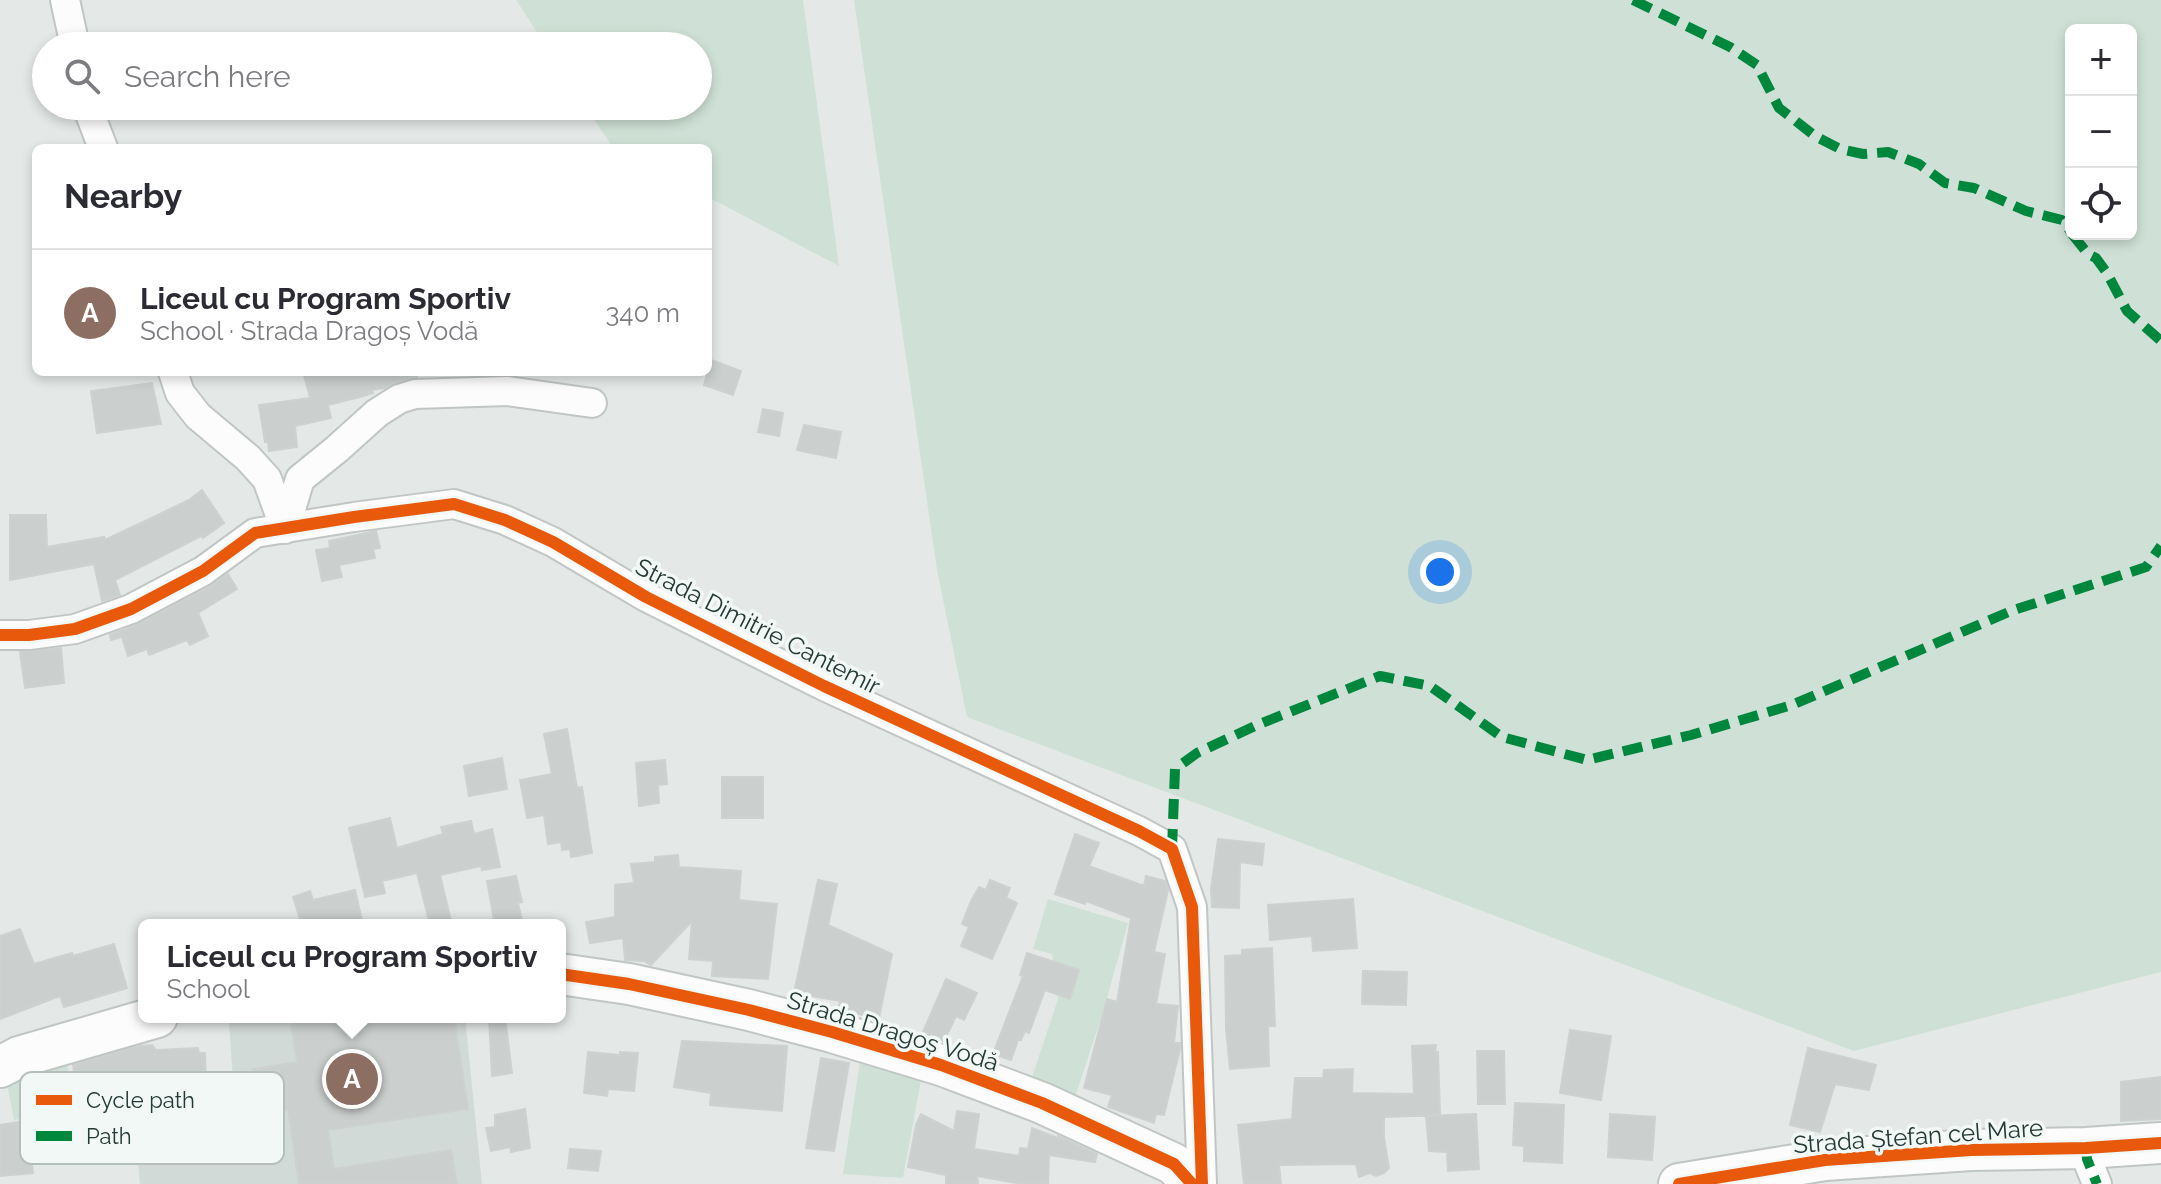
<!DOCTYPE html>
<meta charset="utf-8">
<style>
body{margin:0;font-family:Raleway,sans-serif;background:#f7f7f7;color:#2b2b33}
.controls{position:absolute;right:24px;top:24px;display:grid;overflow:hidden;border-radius:12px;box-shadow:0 4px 12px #0003}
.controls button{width:72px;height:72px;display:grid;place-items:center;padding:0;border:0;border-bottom:2px solid #e1e1e2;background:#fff;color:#2b2b33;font:40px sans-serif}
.you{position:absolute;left:1440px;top:572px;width:28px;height:28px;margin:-20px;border:6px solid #fff;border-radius:50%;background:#1a73e8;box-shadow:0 0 0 12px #1a73e833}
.badge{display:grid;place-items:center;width:52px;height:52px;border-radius:50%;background:#7c3aed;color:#fff;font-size:26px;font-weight:700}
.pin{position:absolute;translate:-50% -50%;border:4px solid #fff;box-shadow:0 2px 8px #0006}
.popup{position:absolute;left:138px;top:919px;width:428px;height:104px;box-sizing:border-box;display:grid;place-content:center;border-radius:12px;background:#fff;filter:drop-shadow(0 2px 6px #0005);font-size:26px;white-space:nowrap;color:#7c7c81}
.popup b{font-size:30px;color:#2b2b33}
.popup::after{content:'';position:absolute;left:50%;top:100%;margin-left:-16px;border:16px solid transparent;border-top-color:#fff}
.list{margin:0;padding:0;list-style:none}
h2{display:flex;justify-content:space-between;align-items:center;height:104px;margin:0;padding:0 32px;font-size:34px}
h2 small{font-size:26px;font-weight:400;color:#7c7c81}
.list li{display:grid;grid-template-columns:52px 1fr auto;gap:24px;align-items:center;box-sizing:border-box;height:128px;padding:0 32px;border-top:2px solid #e1e1e2}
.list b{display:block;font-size:30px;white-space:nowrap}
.list p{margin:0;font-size:26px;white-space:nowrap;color:#7c7c81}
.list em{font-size:26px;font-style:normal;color:#7c7c81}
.icon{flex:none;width:44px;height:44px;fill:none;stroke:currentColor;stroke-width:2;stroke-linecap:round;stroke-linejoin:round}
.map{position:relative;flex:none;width:2161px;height:1184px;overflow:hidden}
.search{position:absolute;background:#fff;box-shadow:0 4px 12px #0003;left:32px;top:32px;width:680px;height:88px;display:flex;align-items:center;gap:20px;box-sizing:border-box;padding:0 28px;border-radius:44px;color:#7c7c81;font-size:30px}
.panel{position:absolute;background:#fff;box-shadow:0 4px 12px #0003;left:32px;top:144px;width:680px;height:232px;border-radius:12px}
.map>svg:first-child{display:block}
.built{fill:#d2dad7}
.green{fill:#cfe1d6;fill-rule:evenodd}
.building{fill:#cbd0ce;stroke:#cdd2d0;stroke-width:2}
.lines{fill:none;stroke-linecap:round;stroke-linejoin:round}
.street-casing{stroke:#c1c6c4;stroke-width:32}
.secondary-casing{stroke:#c0c6c4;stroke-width:44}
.street{stroke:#fbfcfb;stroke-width:28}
.secondary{stroke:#fbfcfb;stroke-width:40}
.quiet{stroke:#00873e;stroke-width:10;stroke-dasharray:20 10;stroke-linecap:butt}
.cycleway-casing{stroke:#f2f8f5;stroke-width:17}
.cycleway{stroke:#e8590c;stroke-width:12}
.labels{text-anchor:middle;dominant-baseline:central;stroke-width:7;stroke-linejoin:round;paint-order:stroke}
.street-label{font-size:24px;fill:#243a36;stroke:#f2f8f5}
.key{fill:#f2f8f5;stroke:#b4bfbc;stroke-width:2}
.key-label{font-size:22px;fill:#243a36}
</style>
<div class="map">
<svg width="2161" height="1184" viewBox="0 0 2161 1184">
<rect width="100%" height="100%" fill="#e4e9e7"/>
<path class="built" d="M232,1017H465L482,1184H140L137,1151L178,1139L237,1134L229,1024Z"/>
<path class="green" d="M516,0H803L839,266L708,197V148H615L612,146L585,106H698V46H546Z
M854,0H2161V972L1854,1051L967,717L937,570ZM2131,30V234H2071V30Z
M1048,899L1128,923L1103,1012L1075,1097L1031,1080L1058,999L1052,954L1033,949Z
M66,1053L80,1144L34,1150L29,1118L14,1120L5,1074Z
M860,1061L921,1080L903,1178L843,1174Z"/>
<path class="building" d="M711,360L741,371L733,395L704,385Z
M318,372H416L417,377L394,383L384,388L372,390L373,393L356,398L328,405L331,418L295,426L297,447L269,451L268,442H265L259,405L310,398L304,375Z
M152,383L161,424L97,433L91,391Z
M763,409L783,413L779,436L758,432Z
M804,425L841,432L836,458L797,450Z
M202,490L224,523L203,538L201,536L115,580L120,595L102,601L94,564L10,580V515H46L47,547L104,537L105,540L189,500Z
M376,531L380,548L373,549L375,558L339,565L342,577L322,581L316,550L330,548L329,541Z
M228,574L237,589L198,613L208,636L190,645L187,640L149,655L147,649L128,656L122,637L111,640L110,635L139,624L211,586Z
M61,648L64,683L25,688L20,652Z
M567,729L577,788L582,787L592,853L571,857L570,849L562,850L561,842L548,844L544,815L527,818L520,780L552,774L544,734Z
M502,758L507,789L469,796L464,766Z
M665,760L667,784L658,785L659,803L639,806L636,763Z
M722,777H763V818H722Z
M390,818L397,848L443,834L441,827L471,821L474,834L492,829L500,867L482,870L481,866L440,875L452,925H430L417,873L382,881L385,893L365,897L349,828Z
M1075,834L1099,843L1089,866L1144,886L1146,876L1165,881L1168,890L1154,952L1165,954L1156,1004L1178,1006L1174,1043H1180V1049L1164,1115L1156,1114L1154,1123L1108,1107L1112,1095L1084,1088L1107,999L1117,1002L1131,918L1086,901L1085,904L1055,894Z
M1218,839L1264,844L1262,865L1240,862L1239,908L1212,907L1211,889Z
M678,855L679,867L741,871L739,900L777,904L768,979L712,976L713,961L689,959L692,921L651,965L644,961L625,960L623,938L590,943L586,922L615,917V885L634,883L631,864L655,862V857Z
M516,876L522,902L518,903L522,921L495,925L487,881Z
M818,880L837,884L828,925L892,954L879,1018L838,1010L840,1001L794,993Z
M990,880L1010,888L1006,898L1017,903L992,959L961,946L969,927L962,924L971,901L979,887L986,890Z
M355,890L363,925H302L293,897L310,891L313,900Z
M1353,899L1357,948L1313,951L1312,936L1270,940L1268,905Z
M20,929L34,964L72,953L73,956L114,944L127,988L64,1007L60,996L0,1019V936Z
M1272,948L1275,1026H1268L1269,1066L1230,1069L1226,1029L1225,956L1242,955V950Z
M1027,953L1079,970L1070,999L1045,990L1029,1033L1025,1031L1021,1040H1018L1011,1060L993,1054L1023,976L1020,975Z
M1363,971L1407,972L1406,1005L1362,1004Z
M946,979L977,993L964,1020L956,1016L944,1041L923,1032Z
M290,1017H454L468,1109L328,1130L334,1169L451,1150L457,1184H299L288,1109L257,1116L253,1069L297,1062Z
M489,1017H505L512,1073L492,1076Z
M1570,1030L1611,1036L1601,1100L1560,1093Z
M682,1041L787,1046L782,1111L710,1105L711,1093L674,1087Z
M152,1045L156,1050L198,1048L199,1053H205L207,1120H202V1126L176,1129L177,1135L130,1141V1144L83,1152L76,1108L79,1107L73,1065L139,1046Z
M1436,1045L1435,1053L1438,1052L1440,1115L1384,1117V1138L1389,1168L1384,1173L1376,1176L1370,1173L1359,1177L1356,1164L1279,1165L1281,1184H1244L1238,1125L1292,1119L1295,1078H1323L1324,1070L1353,1069L1352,1093L1414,1094L1412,1046Z
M1808,1048L1876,1065L1869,1090L1835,1084L1820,1132L1790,1125Z
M1477,1051H1504L1505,1104H1478Z
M588,1052L620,1055V1052L638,1053L634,1091L608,1089L607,1096L584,1093Z
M821,1058L849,1063L834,1151L806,1148Z
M2161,1077V1119L2121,1121V1082Z
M1515,1103L1564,1105L1562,1163L1524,1161V1146L1513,1145Z
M525,1109L530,1148L511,1152L510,1147L491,1151L486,1128L495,1127V1115Z
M957,1111L979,1114L974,1149L1019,1156L1020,1148L1028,1149L1032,1128L1058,1138V1136L1097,1154L1095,1162L1049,1155L1048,1184H1022L977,1176L978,1184H946V1175L908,1167L916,1125L921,1114L954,1131Z
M1476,1114L1479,1169L1448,1171L1447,1152L1429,1151L1426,1116Z
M1610,1114L1655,1117L1652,1160L1608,1157Z
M26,1121L33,1173L0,1176V1125Z
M570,1149L601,1151L598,1171L568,1168Z"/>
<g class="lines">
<g class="street-casing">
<path id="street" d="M65,0L75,46
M87,106L103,148
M173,372L180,393L198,416L248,458L267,479L285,529
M285,529L300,479L337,449L377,413L399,399L415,394L508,391L592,403
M0,635H29L75,629L131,609L203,571L255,533L354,517L454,504L505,520L553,542L646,597L824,686L1139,831L1172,849L1192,907L1202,1184
M2086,1148L2087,1159L2097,1184"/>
</g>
<g class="secondary-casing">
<path id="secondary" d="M560,974L629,984L749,1010L832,1032L941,1065L1042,1103L1174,1164L1192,1184
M0,1067L19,1057L157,1017
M1679,1184L1825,1160L1971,1150L2086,1148L2161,1143"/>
</g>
<use href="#street" class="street"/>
<use href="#secondary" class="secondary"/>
<path class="quiet" d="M1633,0L1730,47L1757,65L1779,108L1815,136L1840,149L1863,154L1888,152L1919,164L1945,183L1974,188L2026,211L2062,220L2071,232
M2072,234L2088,254L2096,258L2107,273L2127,311L2161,341
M1172,849L1175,769L1197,753L1257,725L1380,676L1430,686L1502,737L1587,760L1691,735L1792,705L2011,611L2146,567L2161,546
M2086,1148L2087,1159L2097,1184"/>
<g class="cycleway-casing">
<path id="cycleway" d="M0,635H29L75,629L131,609L203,571L255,533L354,517L454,504L505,520L553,542L646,597L824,686L1139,831L1172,849L1192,907L1202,1184
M560,974L629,984L749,1010L832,1032L941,1065L1042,1103L1174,1164L1192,1184
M1679,1184L1825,1160L1971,1150L2086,1148L2161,1143"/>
</g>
<use href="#cycleway" class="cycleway"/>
</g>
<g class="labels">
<g class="street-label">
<text transform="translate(758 626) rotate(27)">Strada Dimitrie Cantemir</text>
<text transform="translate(893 1031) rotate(17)">Strada Dragoș Vodă</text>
<text transform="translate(1918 1136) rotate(-4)">Strada Ștefan cel Mare</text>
</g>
</g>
<rect x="20" y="1072" width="264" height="92" rx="12" class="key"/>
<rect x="36" y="1095" width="36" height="10" fill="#e8590c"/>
<rect x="36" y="1131" width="36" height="10" fill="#00873e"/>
<g class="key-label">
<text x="86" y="1108">Cycle path</text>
<text x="86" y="1144">Path</text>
</g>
</svg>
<div class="controls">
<button>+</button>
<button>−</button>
<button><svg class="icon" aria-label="locate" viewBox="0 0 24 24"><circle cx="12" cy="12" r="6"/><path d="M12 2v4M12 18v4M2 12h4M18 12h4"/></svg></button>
</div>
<div class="you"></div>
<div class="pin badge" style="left:352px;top:1079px;background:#8d6e63">A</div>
<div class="popup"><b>Liceul cu Program Sportiv</b>School</div>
<div class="search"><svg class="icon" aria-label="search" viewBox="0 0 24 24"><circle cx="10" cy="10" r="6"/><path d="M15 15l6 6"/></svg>Search here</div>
<section class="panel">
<h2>Nearby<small></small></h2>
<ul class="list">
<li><span class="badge" style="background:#8d6e63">A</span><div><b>Liceul cu Program Sportiv</b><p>School · Strada Dragoș Vodă</p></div><em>340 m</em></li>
</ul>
</section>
</div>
